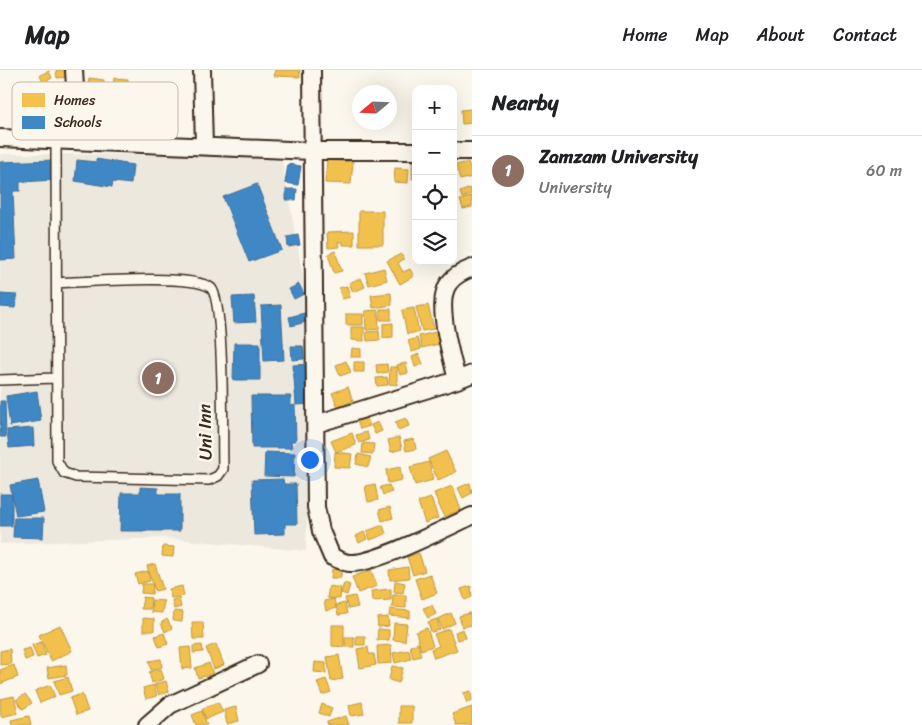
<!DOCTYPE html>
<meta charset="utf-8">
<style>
body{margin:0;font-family:Sriracha,sans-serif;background:#f2f2f2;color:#202124}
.controls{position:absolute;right:15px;top:15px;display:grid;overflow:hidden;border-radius:10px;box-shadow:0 5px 20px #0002}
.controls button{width:45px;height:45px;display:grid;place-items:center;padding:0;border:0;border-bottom:1px solid #e0e0e0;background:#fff;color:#202124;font:25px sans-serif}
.compass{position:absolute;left:352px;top:15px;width:45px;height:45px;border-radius:50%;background:#fff;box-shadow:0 5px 20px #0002;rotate:251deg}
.you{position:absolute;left:309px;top:389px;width:18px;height:18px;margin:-12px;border:4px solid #fff;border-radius:50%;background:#1a73e8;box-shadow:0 0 0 8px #1a73e833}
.badge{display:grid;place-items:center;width:32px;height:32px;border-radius:50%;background:#2563eb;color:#fff;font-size:16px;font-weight:700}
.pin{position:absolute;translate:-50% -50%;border:2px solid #fff;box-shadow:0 1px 5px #0006}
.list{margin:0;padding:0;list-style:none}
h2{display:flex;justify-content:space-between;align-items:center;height:65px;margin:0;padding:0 20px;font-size:21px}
h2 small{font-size:16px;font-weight:400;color:#757577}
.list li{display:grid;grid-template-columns:32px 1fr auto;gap:15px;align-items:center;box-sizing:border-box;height:70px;padding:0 20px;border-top:1px solid #e0e0e0}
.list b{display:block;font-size:19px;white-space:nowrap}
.list p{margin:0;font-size:16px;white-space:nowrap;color:#757577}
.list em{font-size:16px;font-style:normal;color:#757577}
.icon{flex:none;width:28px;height:28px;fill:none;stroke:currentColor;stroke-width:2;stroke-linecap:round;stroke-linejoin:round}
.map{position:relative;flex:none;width:472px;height:655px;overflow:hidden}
header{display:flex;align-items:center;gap:30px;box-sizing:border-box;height:70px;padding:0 25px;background:#fff;border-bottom:1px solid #e0e0e0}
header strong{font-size:24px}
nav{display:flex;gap:28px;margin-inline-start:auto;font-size:18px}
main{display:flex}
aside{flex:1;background:#fff}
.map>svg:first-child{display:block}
.built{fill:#ede8dd}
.homes{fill:#f2c14e;stroke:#bb9440}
.schools{fill:#3f88c5;stroke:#3e6c93}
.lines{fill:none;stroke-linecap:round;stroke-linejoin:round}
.service-casing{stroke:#3b2a1e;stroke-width:12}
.minor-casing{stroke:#3b2a1e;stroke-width:20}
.service{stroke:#fbf7ec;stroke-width:9}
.minor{stroke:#fbf7ec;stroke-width:16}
.labels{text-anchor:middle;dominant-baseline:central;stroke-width:5;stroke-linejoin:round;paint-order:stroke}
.street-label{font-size:18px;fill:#3b2a1e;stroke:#fbf7ec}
.key{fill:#fbf7ec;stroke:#c1baae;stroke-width:1}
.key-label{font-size:14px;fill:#3b2a1e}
</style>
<header>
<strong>Map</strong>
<nav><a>Home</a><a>Map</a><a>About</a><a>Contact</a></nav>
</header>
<main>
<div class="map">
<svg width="472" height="655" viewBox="0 0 472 655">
<rect width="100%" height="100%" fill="#fbf7ec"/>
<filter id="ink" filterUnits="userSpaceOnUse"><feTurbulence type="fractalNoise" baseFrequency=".02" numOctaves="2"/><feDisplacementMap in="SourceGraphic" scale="10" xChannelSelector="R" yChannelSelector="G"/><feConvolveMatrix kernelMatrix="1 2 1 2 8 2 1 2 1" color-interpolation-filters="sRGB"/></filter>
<g filter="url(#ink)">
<path class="built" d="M0,84L281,85L316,279L310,349L306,481L164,468L0,474Z"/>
<path class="homes" d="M56,0H70V7L57,8Z
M275,0H300V7L274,6Z
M49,1L52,8L43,13L40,5Z
M89,8L104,10L103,19L88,17Z
M114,8L128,9V19L113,18Z
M472,39V53L462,54L461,40Z
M327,90L353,92L351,114L325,113Z
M412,91H416V109H412Z
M468,92L472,107L460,110L456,95Z
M395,98L409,99L408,113L394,112Z
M470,118L472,124L462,128L460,122Z
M472,126V137L463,139L460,130Z
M359,141H383V175H359Z
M354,161V175H343V172H338L339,177L328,178L327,162Z
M335,181L342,201L334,203L328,184Z
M401,184L404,189L398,193L403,202L410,199L414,206L400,214L387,191Z
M384,198L387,210L369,215L365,203Z
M361,208L365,217L353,222L349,213Z
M347,216L350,227L342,229L339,218Z
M391,223L392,235L373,238L371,225Z
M428,235L434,259L422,261L416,237Z
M414,238L419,262L407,264L402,240Z
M380,239H391V250H380Z
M378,240L379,259L366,260L365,241Z
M346,244H363V255H346Z
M393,253V267L383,268V254Z
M351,257H364V271L351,270Z
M379,261L380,270L367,271L366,262Z
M436,262L439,274L422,278L419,266Z
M417,268L421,279L412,282L408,271Z
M352,278L361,279V287H351Z
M419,284L423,294L415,297L412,287Z
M346,291L351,302L340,306L336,295Z
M354,292H364V302H354Z
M406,293L408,303L400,305L397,295Z
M387,294L388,302L377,304L376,295Z
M390,297H397V315L389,314Z
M387,307L388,315L377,316L376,308Z
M348,317L353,331L338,337L332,323Z
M367,348L370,356L360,359L357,351Z
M406,348L409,356L398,360L395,352Z
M378,352L382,361L375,364L371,355Z
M367,362L369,370L359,373L356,365Z
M352,363L356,375L336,382L331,371Z
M399,367L402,379L391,382L388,370Z
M414,369L416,379L406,381L404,371Z
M363,373L374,374L373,384L362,383Z
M446,381L456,402L438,410L428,389Z
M335,382L352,384L350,398L334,397Z
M358,384L371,387L368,397L356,394Z
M429,392L433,410L415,415L410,397Z
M400,397L402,410L388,413L386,400Z
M470,413L472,423L463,428L458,418Z
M375,414L378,430L368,432L365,416Z
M389,415L392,422L383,425L380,417Z
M452,416L461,440L444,447L434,423Z
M431,428L438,448L425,453L418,432Z
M390,437L393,448L382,451L379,440Z
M383,455L386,464L370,470L367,461Z
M364,462L367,469L359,473L356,466Z
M163,476L174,477L173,487L162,486Z
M419,483L425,501L413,505L407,487Z
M155,494L163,519L155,521L147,496Z
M408,497L409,508L390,510L389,500Z
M332,499L341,500V508H331Z
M371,500L377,516L358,523L352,507Z
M148,501L150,511L138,514L135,504Z
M430,504L437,523L422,529L415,509Z
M395,511L405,513L403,523L394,522Z
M344,513L350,515L347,525L341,523Z
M142,514H153L152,524L141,523Z
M182,516L184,526L171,528L169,519Z
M329,516L341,518L340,529L327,528Z
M471,516L472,527L465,530L461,519Z
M391,519V530L372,531L371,521Z
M393,525H406V538L392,537Z
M355,526L358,537L348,539L345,528Z
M143,527L151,528L150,539H141Z
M179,528L181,537L174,539L172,530Z
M334,529L336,538L326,541L324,531Z
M152,530L164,531L162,543L151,542Z
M345,533L347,544L338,545L336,535Z
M432,535L436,544L428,548L423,538Z
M390,539L410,541V548L389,546Z
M174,541L183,542L182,552L173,551Z
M451,543L455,553L442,559L438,549Z
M470,543L472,555L462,557L459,546Z
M388,547L389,556L378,557L377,548Z
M143,548L154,549V561H143Z
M167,549L172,558L165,562L161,553Z
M437,549L440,560L431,562L428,552Z
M192,552H203L204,569H193Z
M394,553L407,554L405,571L393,570Z
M60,555L72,581L51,591L39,565Z
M332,555H344V577L332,576Z
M427,558L433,576L421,580L416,562Z
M378,559L389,560V570H377Z
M449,559L457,580L434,588L431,579L439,576L434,564Z
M463,559L466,568L457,570L455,562Z
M164,563L168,574L159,577L155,566Z
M356,566H365V575H356Z
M345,567H354V577H345Z
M41,572L46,585L37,588L32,575Z
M418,573L421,586L413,588L410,576Z
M216,574L224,595L214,599L206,578Z
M202,575L203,582L193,583V576Z
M391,575L392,593L378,594L377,576Z
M190,577L192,598L182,599L180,578Z
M368,577L369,584H374L376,595L360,598L357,579Z
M30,578L33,587L25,590L22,580Z
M10,579L11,594L0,595V581Z
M409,580L411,589L395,593L393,583Z
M339,585L343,609L331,611L327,587Z
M161,589L162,597L151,600L149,591Z
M315,592L326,593V603L314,602Z
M209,593L213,604L198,608L195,598Z
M14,595L18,607L0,614V600Z
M66,595L67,605L49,608L47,598Z
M392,596L403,598L399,613L389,610Z
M161,599L164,609L152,613L149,602Z
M68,607L72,621L59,625L54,611Z
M326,609L331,622L322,625L317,612Z
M166,611L169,622L159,625L155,614Z
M50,615L55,627L40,633L35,621Z
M154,615L157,626L146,629L143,618Z
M471,621L472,631L467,633L463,623Z
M25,624L32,633L23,639L16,630Z
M82,624L88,641L76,645L70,628Z
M14,626L18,643L1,647L0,629Z
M218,632L223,642L206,649L202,639Z
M362,632L364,644L351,646L349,635Z
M322,634L332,638L329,647L319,643Z
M399,636H412V653H399Z
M236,637L239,651L227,654L224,640Z
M472,637V655H456L452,644Z
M202,641L207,655H196L192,645Z
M29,646L31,655H12L11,650Z
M346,646L349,655H328L327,652Z"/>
<path class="schools" d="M96,89L133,95L131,114L113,112L112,117L75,111L77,90L96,92Z
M55,90L56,110L20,112V121H13L16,189L0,190V92Z
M288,94L301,96L298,115L285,113Z
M257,114L282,180L249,192L223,127Z
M286,119H297L296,130H286Z
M298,165L300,175L288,177L287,167Z
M299,214L304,224L294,229L289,219Z
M0,224L17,225L15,238L0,237Z
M254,226L256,252L234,253L232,227Z
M281,235L284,290L264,291L261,236Z
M308,242L310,251L291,256L289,247Z
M234,273H260V310H233Z
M291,276H303L304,289L292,290Z
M312,294L315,334L296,335L293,295Z
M37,321L41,351L10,356L6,326Z
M251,326H291V336L295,335L296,371H291L292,378H252Z
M0,331H5L6,367H0Z
M33,358L34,376L9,378L7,360Z
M265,382L295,383L294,407L264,406Z
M283,409L284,414H296L297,454H285V464L254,465L252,410Z
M38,410L44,442L16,446L10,415Z
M140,417L158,418V424H180V461H120L121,423H140Z
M0,424H12V456H0Z
M14,448H44L43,468L13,467Z"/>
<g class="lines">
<g class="service-casing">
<path id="service" d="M56,70L57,391L64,403L76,407L209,410L218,406L223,399C222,372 225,231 211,218C194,203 84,212 57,213
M0,310L56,308"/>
</g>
<g class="minor-casing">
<path id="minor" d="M74,0L78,71
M202,0L204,76
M312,0L316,437L321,461L332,487C338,489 344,493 350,493C374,495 448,457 472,446
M0,68L312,81H416
M453,81H472
M472,198C464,201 454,206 449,213C434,232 452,287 457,310L472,304
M316,354L457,310
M147,655L170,635L258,594"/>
</g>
<use href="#service" class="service"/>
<use href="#minor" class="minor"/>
</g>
</g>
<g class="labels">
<g class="street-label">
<text transform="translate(205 362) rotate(-91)">Uni Inn</text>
</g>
</g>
<rect x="12" y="12" width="166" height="58" rx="8" class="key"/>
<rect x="22" y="23" width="23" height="14" fill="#f2c14e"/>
<rect x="22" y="46" width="23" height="13" fill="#3f88c5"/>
<g class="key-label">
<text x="54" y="35">Homes</text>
<text x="54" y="57">Schools</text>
</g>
</svg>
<div class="controls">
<button>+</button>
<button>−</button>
<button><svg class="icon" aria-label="locate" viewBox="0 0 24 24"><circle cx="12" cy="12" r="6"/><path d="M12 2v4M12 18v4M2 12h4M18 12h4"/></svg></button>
<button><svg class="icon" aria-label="layers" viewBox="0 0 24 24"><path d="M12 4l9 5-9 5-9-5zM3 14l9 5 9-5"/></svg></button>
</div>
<svg class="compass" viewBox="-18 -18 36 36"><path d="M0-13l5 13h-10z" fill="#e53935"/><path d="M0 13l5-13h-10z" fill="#757577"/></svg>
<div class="you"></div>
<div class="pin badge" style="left:158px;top:308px;background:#8d6e63">1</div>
</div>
<aside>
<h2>Nearby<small></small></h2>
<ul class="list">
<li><span class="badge" style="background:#8d6e63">1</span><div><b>Zamzam University</b><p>University</p></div><em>60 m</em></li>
</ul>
</aside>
</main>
